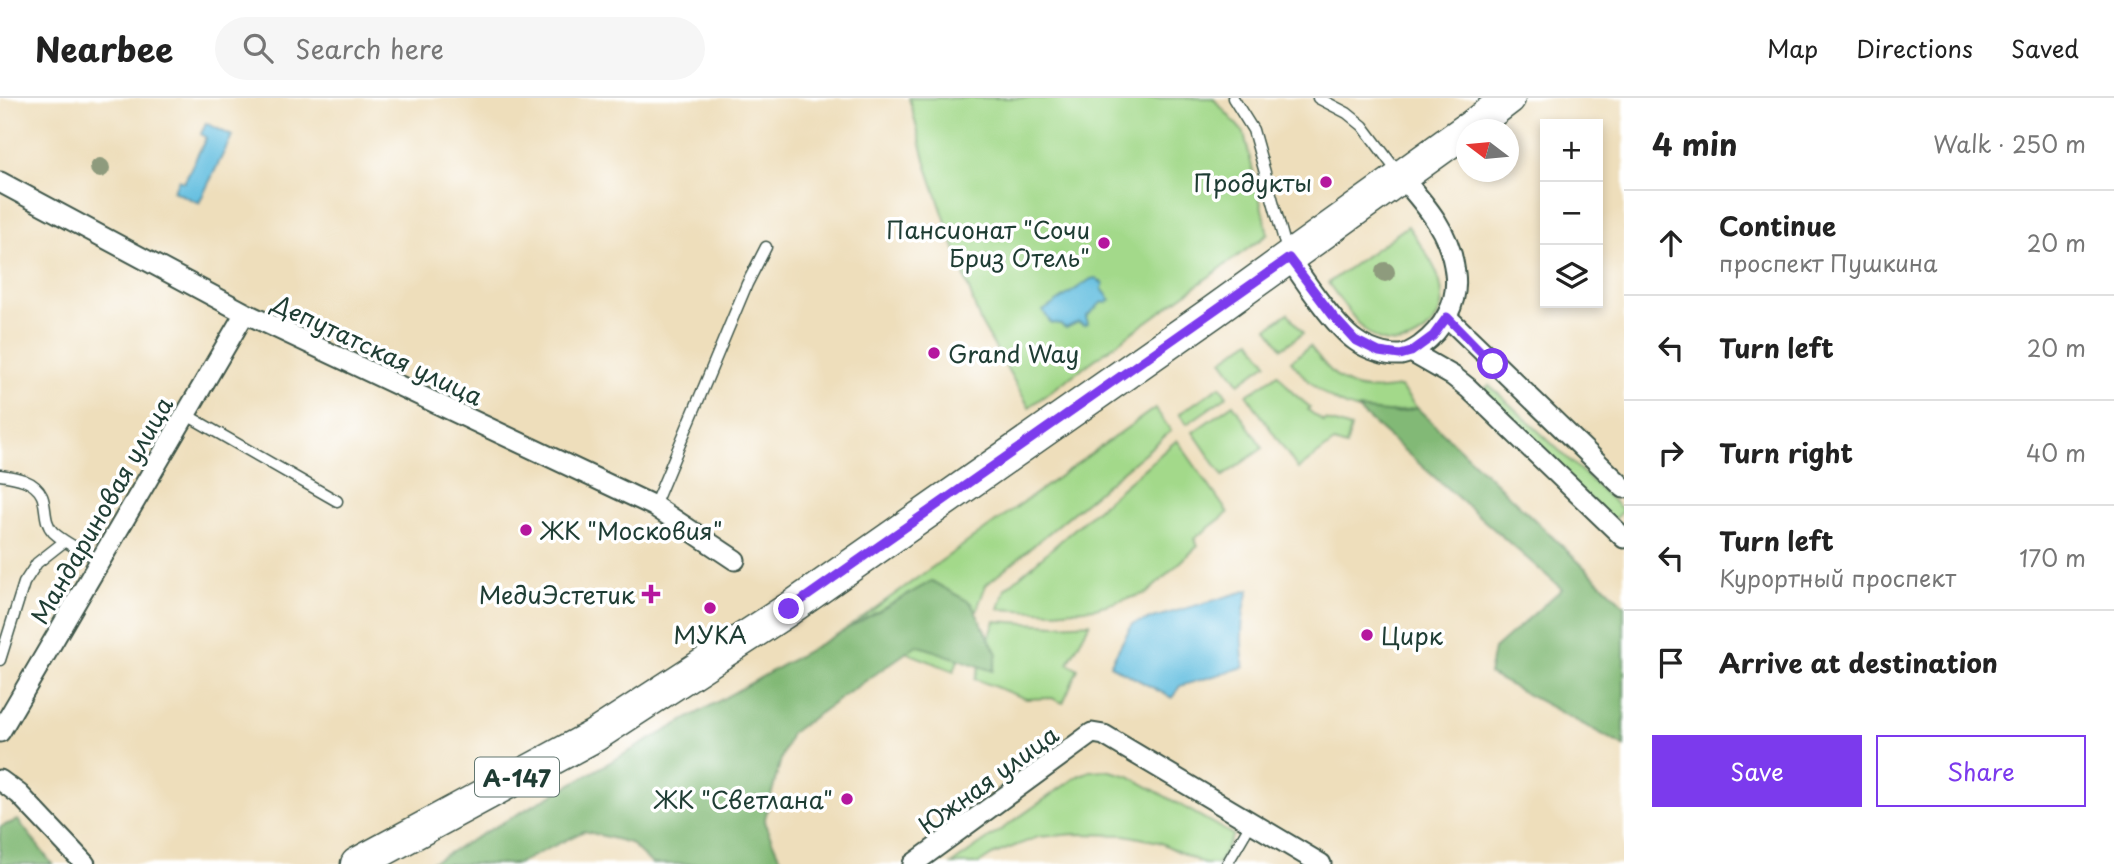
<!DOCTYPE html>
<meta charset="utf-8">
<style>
body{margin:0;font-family:"Playpen Sans",sans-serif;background:#f6f6f6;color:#222}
.controls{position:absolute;right:21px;top:21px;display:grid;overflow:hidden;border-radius:0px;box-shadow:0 4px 10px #0003}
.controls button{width:63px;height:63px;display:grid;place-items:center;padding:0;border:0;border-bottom:2px solid #e0e0e0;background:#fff;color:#222;font:35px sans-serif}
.compass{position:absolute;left:1456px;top:21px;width:63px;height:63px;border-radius:50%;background:#fff;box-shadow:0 4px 10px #0003;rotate:286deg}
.stop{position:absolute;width:21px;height:21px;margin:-16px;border:5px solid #7c3aed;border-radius:50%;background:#fff}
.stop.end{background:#7c3aed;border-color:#fff;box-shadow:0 2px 7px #0008}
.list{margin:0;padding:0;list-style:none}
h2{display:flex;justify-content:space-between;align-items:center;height:91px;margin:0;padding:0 28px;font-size:30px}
h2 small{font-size:23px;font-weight:400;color:#767676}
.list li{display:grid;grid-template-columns:46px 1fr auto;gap:21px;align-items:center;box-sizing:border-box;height:105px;padding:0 28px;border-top:2px solid #e0e0e0}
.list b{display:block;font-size:26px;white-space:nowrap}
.list p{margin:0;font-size:23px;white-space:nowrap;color:#767676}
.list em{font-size:23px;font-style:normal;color:#767676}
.actions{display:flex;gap:14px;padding:21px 28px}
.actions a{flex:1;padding:16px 0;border:2px solid #7c3aed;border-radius:0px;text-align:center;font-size:24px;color:#7c3aed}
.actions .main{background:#7c3aed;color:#fff}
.icon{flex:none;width:38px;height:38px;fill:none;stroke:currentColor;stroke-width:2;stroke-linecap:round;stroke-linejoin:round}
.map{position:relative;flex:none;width:1624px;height:766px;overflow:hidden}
header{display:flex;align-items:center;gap:42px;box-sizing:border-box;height:98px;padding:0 35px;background:#fff;border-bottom:2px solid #e0e0e0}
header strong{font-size:33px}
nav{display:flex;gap:38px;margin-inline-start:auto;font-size:24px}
.search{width:490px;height:63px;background:#f6f6f6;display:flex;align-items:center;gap:18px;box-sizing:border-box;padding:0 24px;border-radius:38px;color:#767676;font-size:26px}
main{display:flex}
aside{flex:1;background:#fff}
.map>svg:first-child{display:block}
.green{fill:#a3d98a;stroke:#618b5f;stroke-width:2}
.forest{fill:#82b976;stroke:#507b55;stroke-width:2}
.water{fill:#61bddf;stroke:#407d8a;stroke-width:2}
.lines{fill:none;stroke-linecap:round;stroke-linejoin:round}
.service-casing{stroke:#3e5548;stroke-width:13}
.minor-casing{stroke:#3e5548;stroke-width:23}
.primary-casing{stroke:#3e5548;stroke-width:35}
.service{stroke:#fff;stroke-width:10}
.minor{stroke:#fff;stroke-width:19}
.primary{stroke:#fff;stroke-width:32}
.tree{fill:#8e9b7d}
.route{stroke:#7c3aed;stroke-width:9}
.poi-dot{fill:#b5179e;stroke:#fff;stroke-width:2.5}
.labels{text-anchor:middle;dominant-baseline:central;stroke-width:7;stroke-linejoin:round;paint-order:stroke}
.shield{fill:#fff;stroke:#627771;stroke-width:2}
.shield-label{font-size:23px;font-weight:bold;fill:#1f3d34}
.poi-label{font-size:24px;fill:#1f3d34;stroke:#fff;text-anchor:end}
.street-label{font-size:24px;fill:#1f3d34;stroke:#fff}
</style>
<header>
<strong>Nearbee</strong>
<div class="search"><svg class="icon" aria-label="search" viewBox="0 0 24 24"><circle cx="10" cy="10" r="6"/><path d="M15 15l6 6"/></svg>Search here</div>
<nav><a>Map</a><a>Directions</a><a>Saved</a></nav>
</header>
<main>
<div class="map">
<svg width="1624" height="766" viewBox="0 0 1624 766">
<rect width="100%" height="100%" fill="#fff"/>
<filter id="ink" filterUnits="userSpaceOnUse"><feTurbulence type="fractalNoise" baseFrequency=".0143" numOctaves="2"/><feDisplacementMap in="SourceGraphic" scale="14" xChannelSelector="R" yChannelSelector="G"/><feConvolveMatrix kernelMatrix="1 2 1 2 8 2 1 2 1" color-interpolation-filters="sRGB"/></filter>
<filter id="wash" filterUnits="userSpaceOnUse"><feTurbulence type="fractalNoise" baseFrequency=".00686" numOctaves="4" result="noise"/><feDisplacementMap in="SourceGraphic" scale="28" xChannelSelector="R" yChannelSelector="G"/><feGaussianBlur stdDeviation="1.57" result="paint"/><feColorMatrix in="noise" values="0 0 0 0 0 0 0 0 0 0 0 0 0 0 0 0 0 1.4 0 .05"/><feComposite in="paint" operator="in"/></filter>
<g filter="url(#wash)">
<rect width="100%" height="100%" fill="#eedebb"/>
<path class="green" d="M909,0H1213L1244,35L1268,136L1029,309L980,223L927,69Z
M1408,128C1422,150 1443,174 1442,201C1441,235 1397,258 1369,236C1357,227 1338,198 1328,185Z
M1288,215L1303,235L1282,250L1268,230Z
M1251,242L1267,265L1239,285L1222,262Z
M1310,248C1339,286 1351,297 1400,289L1417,310C1360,323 1326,307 1291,263Z
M1278,276L1293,295L1310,309L1308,312L1324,324L1325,322L1351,330L1346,348L1334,344L1298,371L1247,297Z
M1489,287L1623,412L1613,423L1479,297Z
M1220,288L1227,298L1187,326L1179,316Z
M1233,306L1263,350L1223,378L1193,334Z
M1155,310L1171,333L986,487L954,573L846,531Z
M1177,342L1228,415L1194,441L1198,448L1147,495L1095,510L1055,514L999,511L1005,491Z
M995,523L1056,527L1090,525L1068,565L1078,571L1063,605L1052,600L1026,601L975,581Z
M1106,672L1129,678L1233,737L1218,766H1204L1159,744L1125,737L1076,736L1038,739L992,757L978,766H952L1078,678L1090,673Z"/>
<path class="forest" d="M1417,310L1624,507V648L1489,576L1494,551L1562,491L1357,311L1397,315Z
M932,483L971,505L997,556L993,573L917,547L791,635L781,661L764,724L779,758L786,766H652L630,745L584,733L517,766H429Z
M18,722L52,766H0V729Z"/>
<path class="water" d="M206,25L232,38L199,105L173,93L179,82L184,84L206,40L201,36Z
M1096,180L1103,186L1102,191L1111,202L1106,205L1102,204L1086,219L1088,225L1085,227L1078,224L1066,230L1060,226L1051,225L1043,213L1091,181Z
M1249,492C1241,518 1240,542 1244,569L1180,588L1172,600L1110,567L1132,526Z"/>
</g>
<g filter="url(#ink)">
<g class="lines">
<g class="service-casing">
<path id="service" d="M1233,0L1253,32L1287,153
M1318,0L1347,15L1363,28L1399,76
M185,316L337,403
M0,377C15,379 35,382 42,398C47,410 43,423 53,434C66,446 84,454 100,462
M654,408L747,186L766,149
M0,562L24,485L37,465L65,443
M1227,766L1251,725"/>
</g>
<g class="minor-casing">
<path id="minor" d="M0,84L245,215L654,408L735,462
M1289,160C1304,182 1335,229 1356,243C1367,251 1386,258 1401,257C1408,256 1414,252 1420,248C1443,231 1459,205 1455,175C1451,136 1427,108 1402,80
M1447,219L1624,390
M1411,254L1453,278L1468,290L1624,440
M0,634L245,215
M0,682L19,696L85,766
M913,766L1092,635L1104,637L1321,766"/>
</g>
<g class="primary-casing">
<path id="primary" d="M1467,32L1509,0
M357,766L594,638L789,511L1213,214L1466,32"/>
</g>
<use href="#service" class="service"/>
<use href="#minor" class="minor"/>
<use href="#primary" class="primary"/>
</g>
<g class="tree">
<circle cx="100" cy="70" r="10"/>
<circle cx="1385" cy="174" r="10"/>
</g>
</g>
<g class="lines" filter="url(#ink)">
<path class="route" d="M789,511L1289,160L1333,218L1355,242L1379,254L1400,257L1411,254L1433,238L1447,219L1493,266"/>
</g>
<g class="poi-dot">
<circle cx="1326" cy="84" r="7"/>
<circle cx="1104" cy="145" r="7"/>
<circle cx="934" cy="255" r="7"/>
<circle cx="526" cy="432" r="7"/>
<path d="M647.5 485.5h7v7h7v7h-7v7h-7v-7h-7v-7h7z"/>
<circle cx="710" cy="510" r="7"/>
<circle cx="1367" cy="537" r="7"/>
<circle cx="847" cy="701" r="7"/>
</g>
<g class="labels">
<rect class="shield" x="475" y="659.5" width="84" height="39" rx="5"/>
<g class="shield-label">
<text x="517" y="679">А-147</text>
</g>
<g class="poi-label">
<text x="1312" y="84">Продукты</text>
<text x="1090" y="131">Пансионат "Сочи<tspan x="1090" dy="28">Бриз Отель"</tspan></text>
<text x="948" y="255" text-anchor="start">Grand Way</text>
<text x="540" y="432" text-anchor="start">ЖК "Московия"</text>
<text x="635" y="496">МедиЭстетик</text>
<text x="710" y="536" text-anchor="middle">МУКА</text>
<text x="1381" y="537" text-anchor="start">Цирк</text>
<text x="833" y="701">ЖК "Светлана"</text>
</g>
<g class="street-label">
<text transform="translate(378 251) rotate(25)">Депутатская улица</text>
<text transform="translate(101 412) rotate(-60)">Мандариновая улица</text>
<text transform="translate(988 681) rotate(-36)">Южная улица</text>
</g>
</g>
</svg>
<div class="controls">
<button>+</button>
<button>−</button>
<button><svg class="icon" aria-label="layers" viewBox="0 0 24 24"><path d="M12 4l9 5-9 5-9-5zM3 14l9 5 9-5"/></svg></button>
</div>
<svg class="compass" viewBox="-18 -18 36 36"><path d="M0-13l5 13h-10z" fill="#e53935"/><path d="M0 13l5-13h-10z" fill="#767676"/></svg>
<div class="stop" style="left:1493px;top:266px"></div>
<div class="stop end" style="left:789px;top:511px"></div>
</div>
<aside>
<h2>4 min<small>Walk · 250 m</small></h2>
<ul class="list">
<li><svg class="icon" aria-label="ahead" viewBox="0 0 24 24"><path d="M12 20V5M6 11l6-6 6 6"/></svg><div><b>Continue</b><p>проспект Пушкина</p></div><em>20 m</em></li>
<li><svg class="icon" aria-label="left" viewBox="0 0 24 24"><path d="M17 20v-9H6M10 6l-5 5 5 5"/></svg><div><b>Turn left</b></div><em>20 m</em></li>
<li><svg class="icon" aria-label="right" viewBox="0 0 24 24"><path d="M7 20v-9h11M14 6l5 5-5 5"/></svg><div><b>Turn right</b></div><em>40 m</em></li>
<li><svg class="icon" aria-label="left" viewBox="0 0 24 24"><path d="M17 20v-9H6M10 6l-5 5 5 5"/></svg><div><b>Turn left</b><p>Курортный проспект</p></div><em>170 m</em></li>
<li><svg class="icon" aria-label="arrive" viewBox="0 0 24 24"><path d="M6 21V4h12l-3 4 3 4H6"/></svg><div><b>Arrive at destination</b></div></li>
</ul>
<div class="actions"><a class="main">Save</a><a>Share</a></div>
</aside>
</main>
